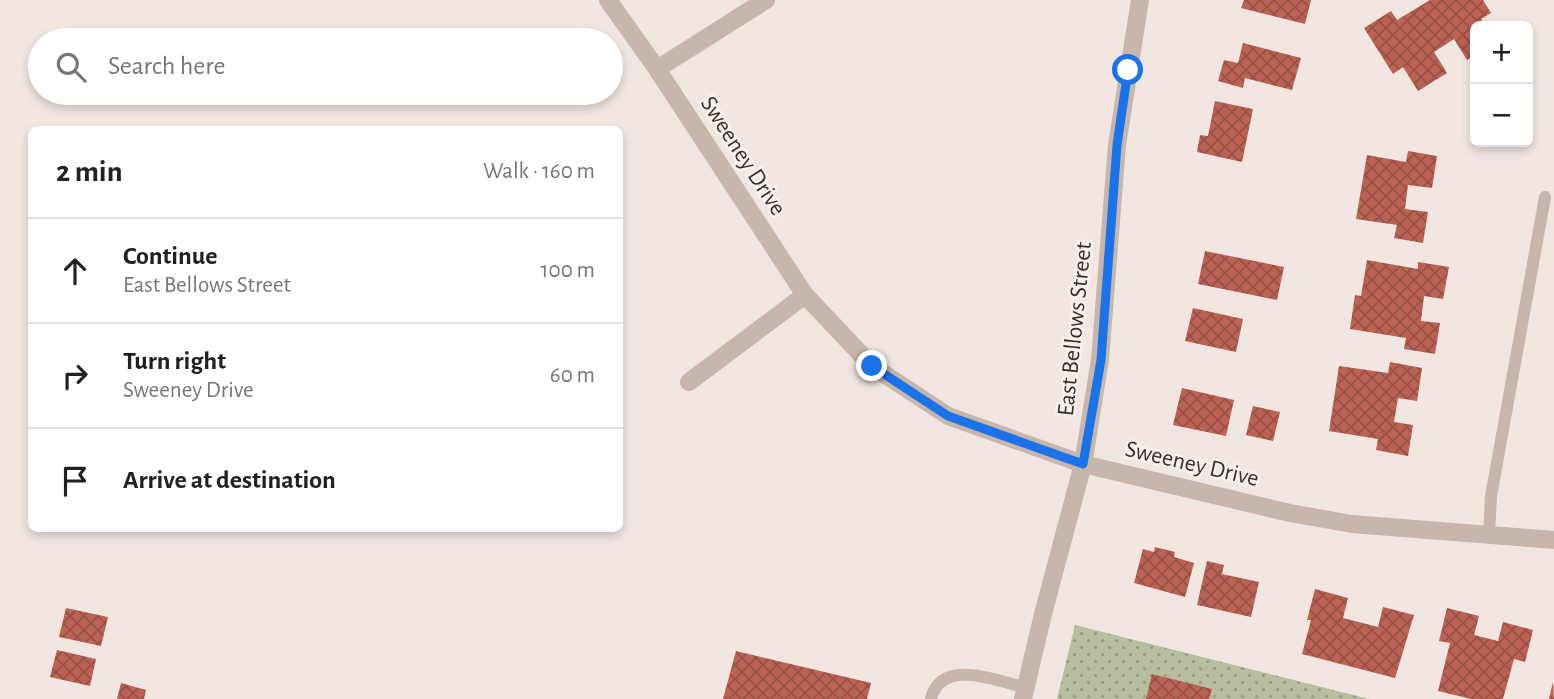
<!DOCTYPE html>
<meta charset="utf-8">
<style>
body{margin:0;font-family:"Alegreya Sans",sans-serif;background:#f6f6f6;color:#202124}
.controls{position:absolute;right:21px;top:21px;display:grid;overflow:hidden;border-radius:10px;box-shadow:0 4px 10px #0003}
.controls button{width:63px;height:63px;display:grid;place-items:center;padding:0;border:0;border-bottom:2px solid #e0e0e0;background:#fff;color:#202124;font:35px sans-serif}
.stop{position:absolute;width:21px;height:21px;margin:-16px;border:5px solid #1a73e8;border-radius:50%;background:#fff}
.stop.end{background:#1a73e8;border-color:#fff;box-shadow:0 2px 7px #0008}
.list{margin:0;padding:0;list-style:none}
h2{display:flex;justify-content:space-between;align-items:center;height:91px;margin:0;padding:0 28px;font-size:30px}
h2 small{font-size:23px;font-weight:400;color:#757577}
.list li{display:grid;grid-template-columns:46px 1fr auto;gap:21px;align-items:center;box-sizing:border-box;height:105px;padding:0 28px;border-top:2px solid #e0e0e0}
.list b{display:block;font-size:26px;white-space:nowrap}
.list p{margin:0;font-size:23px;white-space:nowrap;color:#757577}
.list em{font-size:23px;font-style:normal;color:#757577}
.icon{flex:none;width:38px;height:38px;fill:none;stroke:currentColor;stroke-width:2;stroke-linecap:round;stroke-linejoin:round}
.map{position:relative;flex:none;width:1554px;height:699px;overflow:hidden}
.search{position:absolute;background:#fff;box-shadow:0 4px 10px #0003;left:28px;top:28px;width:595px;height:77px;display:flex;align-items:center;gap:18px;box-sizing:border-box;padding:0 24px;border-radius:38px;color:#757577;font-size:26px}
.panel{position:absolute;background:#fff;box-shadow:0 4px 10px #0003;left:28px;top:126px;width:595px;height:406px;border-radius:10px}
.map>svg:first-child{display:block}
.grass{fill:url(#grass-dots)}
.building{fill:url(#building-cross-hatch)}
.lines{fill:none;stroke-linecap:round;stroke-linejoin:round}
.lane{stroke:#c8b6ac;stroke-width:12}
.street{stroke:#c8b6ac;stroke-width:18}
.route{stroke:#1a73e8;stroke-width:9}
.labels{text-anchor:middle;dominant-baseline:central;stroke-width:5;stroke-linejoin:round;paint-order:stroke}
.street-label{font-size:24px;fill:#372d2a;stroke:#f9f1ec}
</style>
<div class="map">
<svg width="1554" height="699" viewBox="0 0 1554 699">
<defs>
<pattern id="grass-dots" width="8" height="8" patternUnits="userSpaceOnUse" patternTransform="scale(1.75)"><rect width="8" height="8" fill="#b8bfa1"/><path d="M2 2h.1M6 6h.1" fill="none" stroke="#969c83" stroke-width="1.8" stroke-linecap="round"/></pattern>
<pattern id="building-cross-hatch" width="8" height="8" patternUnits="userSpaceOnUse" patternTransform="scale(1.75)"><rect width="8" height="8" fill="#bb6254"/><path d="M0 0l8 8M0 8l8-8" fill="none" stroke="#995146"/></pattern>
</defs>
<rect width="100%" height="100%" fill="#f1e7e0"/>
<path class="grass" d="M1075,625L1369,699H1057Z"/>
<path class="building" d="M1244,0H1311L1305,24L1241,8Z
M1430,0H1483L1491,13L1481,19L1486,26H1475V55L1467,60L1454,39L1434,52L1447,73L1418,91L1403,67L1393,74L1364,28L1391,11L1397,20Z
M1243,43L1301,58L1292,90L1245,78L1243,88L1218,81L1224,60L1238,63Z
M1215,101L1253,109L1242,162L1197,152L1200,135L1208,136Z
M1408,151L1437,156L1432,188L1408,185L1405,209L1428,212L1423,243L1394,238L1397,225L1356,219L1367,155L1406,162Z
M1205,251L1284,267L1277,300L1198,284Z
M1367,260L1418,269V262L1449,267L1443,299L1424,296L1421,321L1440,323L1435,354L1404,349L1406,338L1350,329L1355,295L1361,296Z
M1193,308L1243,319L1236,352L1185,341Z
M1390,362L1422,368L1417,401L1398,398L1394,422L1413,425L1408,456L1376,450L1378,439L1329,431L1339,366L1388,373Z
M1182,388L1234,400L1226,436L1173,425Z
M1253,406L1280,412L1273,441L1246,435Z
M1155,547L1175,552L1174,557L1194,563L1185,597L1134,583L1143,549L1154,552Z
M1207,561L1224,565L1222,574L1259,582L1251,617L1197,605Z
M1315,589L1348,598L1343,618L1378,627L1383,607L1414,615L1395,678L1302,654L1311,620H1307Z
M66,608L108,617L101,646L59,637Z
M1447,608L1479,616L1474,635L1498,641L1503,622L1533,630L1525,662L1514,659L1503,699H1471L1438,691L1450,643L1439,641Z
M57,650L96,659L90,686L50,677Z
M736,651L871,683L867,699H723Z
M1152,674L1212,689L1209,699H1146Z
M1553,682L1554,699H1549Z
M121,683L146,690L144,699H117Z"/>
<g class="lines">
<path class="lane" d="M1489,536L1491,496L1545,197
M931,699C941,657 998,681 1026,688"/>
<path class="street" d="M608,0L657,69L805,295L872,366L948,416L1083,464L1290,513L1352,524L1554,540
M657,69L766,0
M689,382L805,295
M1023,699L1043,614L1083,464L1100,360L1117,145L1140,0"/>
</g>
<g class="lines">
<path class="route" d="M872,366L948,416L1083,464L1101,360L1117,145L1128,70"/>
</g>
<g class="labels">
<g class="street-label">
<text transform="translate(743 156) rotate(57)">Sweeney Drive</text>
<text transform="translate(1075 329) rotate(-84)">East Bellows Street</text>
<text transform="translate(1192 464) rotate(13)">Sweeney Drive</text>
</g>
</g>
</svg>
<div class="controls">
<button>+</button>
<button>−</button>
</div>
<div class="stop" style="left:1128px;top:70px"></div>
<div class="stop end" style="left:872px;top:366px"></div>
<div class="search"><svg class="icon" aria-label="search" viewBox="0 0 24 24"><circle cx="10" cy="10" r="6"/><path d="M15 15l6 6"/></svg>Search here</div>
<section class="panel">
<h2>2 min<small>Walk · 160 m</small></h2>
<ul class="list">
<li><svg class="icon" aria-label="ahead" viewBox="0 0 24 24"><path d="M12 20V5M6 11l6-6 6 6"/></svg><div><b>Continue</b><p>East Bellows Street</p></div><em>100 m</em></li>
<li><svg class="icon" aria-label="right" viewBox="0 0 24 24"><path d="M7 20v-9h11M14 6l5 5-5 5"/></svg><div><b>Turn right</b><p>Sweeney Drive</p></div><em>60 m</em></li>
<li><svg class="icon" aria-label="arrive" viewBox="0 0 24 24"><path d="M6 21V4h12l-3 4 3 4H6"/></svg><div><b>Arrive at destination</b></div></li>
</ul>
</section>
</div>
